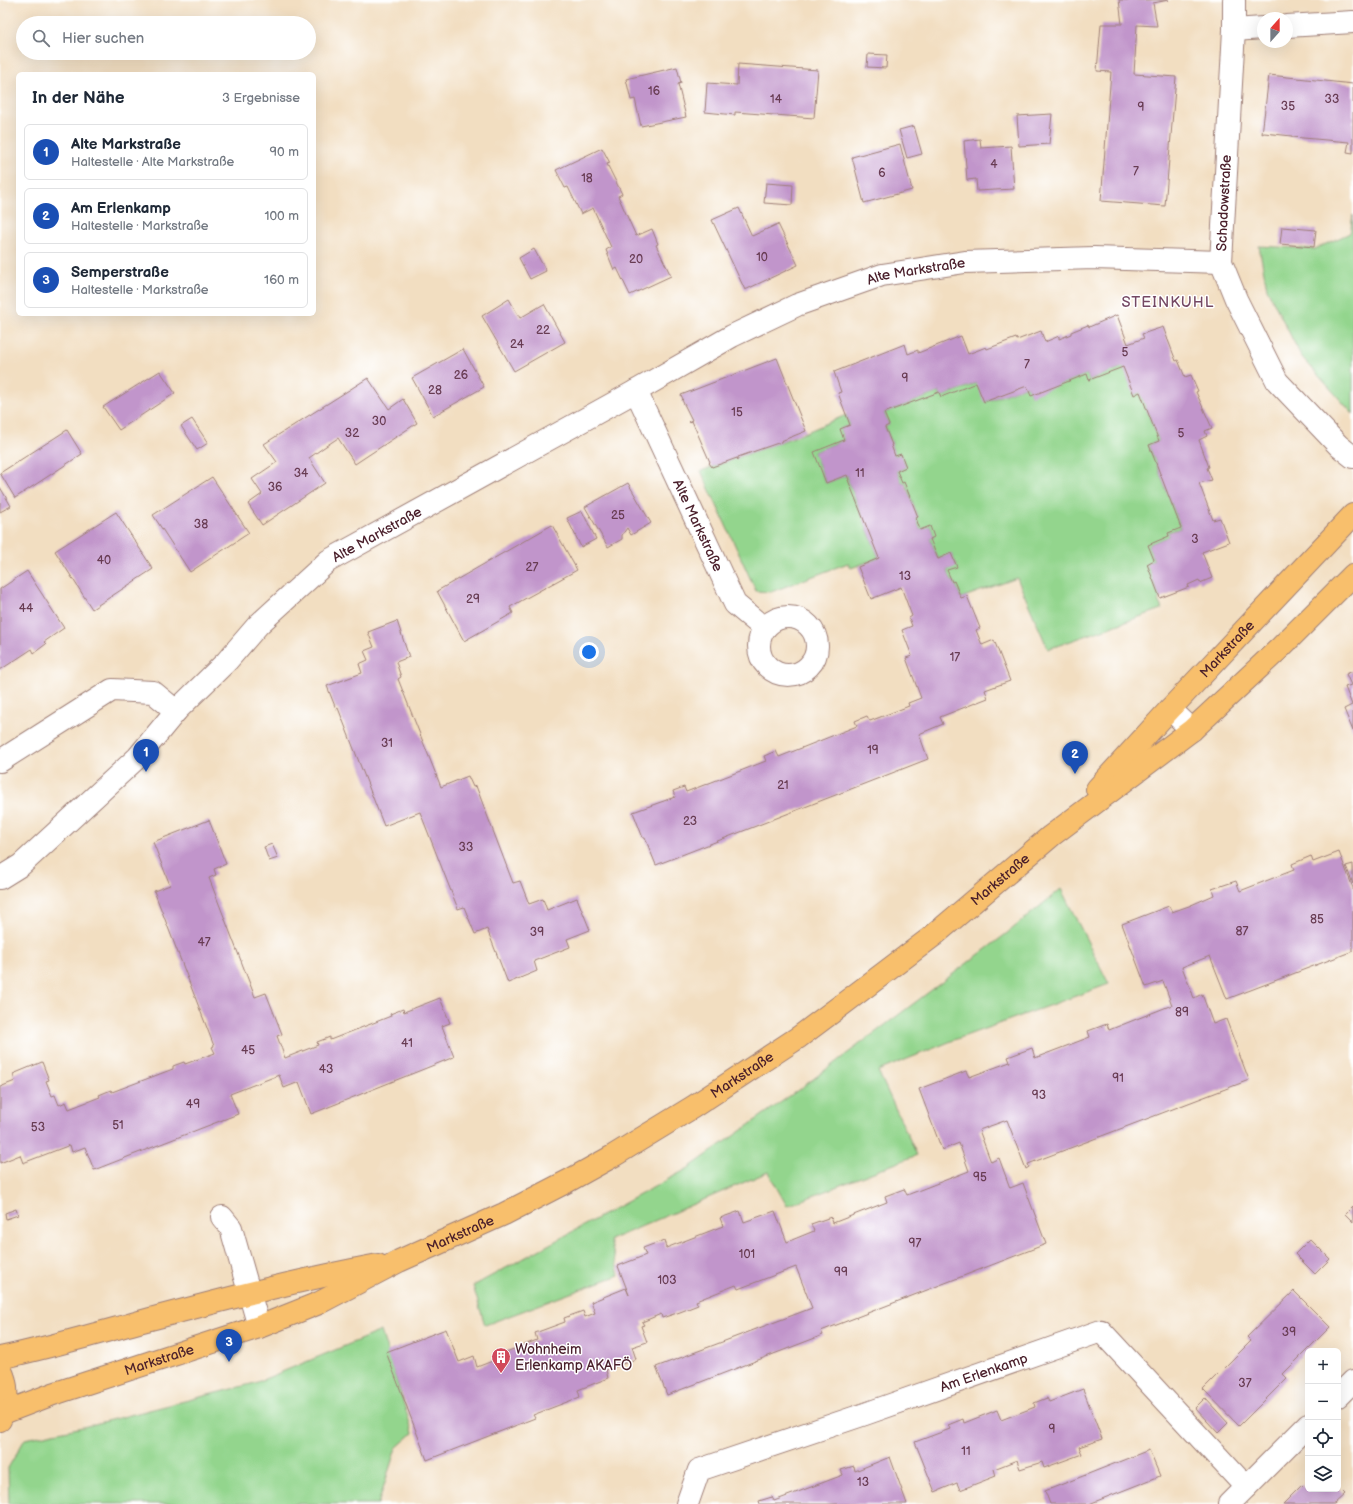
<!DOCTYPE html>
<html lang="de">
<meta charset="utf-8">
<style>
body{margin:0;font-family:"Balsamiq Sans",sans-serif;background:#f6f6f7;color:#1f2937}
.controls{position:absolute;right:12px;bottom:12px;display:grid;overflow:hidden;border-radius:6px;box-shadow:0 4px 16px #0002}
.controls button{width:36px;height:36px;display:grid;place-items:center;padding:0;border:0;border-bottom:1px solid #e0e1e3;background:#fff;color:#1f2937;font:20px sans-serif}
.compass{position:absolute;left:1257px;top:12px;width:36px;height:36px;border-radius:50%;background:#fff;box-shadow:0 4px 16px #0002;rotate:21deg}
.you{position:absolute;left:589px;top:652px;width:14px;height:14px;margin:-10px;border:3px solid #fff;border-radius:50%;background:#1a73e8;box-shadow:0 0 0 6px #1a73e833}
.badge{display:grid;place-items:center;width:26px;height:26px;border-radius:50%;background:#d1495b;color:#fff;font-size:13px;font-weight:700}
.pin{position:absolute;translate:-50% -33px;filter:drop-shadow(0 1px 2px #0008)}
.pin::after{content:'';position:absolute;top:21px;width:14px;height:12px;background:inherit;clip-path:polygon(0 0,100% 0,50% 100%)}
.list{margin:0;padding:0;list-style:none}
h2{display:flex;justify-content:space-between;align-items:center;height:52px;margin:0;padding:0 16px;font-size:17px}
h2 small{font-size:13px;font-weight:400;color:#747a83}
.list li{display:grid;grid-template-columns:26px 1fr auto;gap:12px;align-items:center;box-sizing:border-box;height:56px;margin:0 8px 8px;padding:0 8px;border:1px solid #e0e1e3;border-radius:6px}
.list b{display:block;font-size:15px;white-space:nowrap}
.list p{margin:0;font-size:13px;white-space:nowrap;color:#747a83}
.list em{font-size:13px;font-style:normal;color:#747a83}
.icon{flex:none;width:22px;height:22px;fill:none;stroke:currentColor;stroke-width:2;stroke-linecap:round;stroke-linejoin:round}
.map{position:relative;flex:none;width:1353px;height:1504px;overflow:hidden}
.search{position:absolute;background:#fff;box-shadow:0 4px 16px #0002;left:16px;top:16px;width:300px;height:44px;display:flex;align-items:center;gap:10px;box-sizing:border-box;padding:0 14px;border-radius:22px;color:#747a83;font-size:15px}
.panel{position:absolute;background:#fff;box-shadow:0 4px 16px #0002;left:16px;top:72px;width:300px;height:244px;border-radius:6px}
.map>svg:first-child{display:block}
.green{fill:#93d58d;stroke:#6e7a5c}
.building{fill:#c195cb}
.lines{fill:none;stroke-linecap:round;stroke-linejoin:round}
.minor-casing{stroke:#9e7e76;stroke-width:24}
.major-casing{stroke:#9e7e76;stroke-width:24}
.minor{stroke:#fff;stroke-width:22}
.major{stroke:#f8bf6c;stroke-width:22}
.labels{text-anchor:middle;dominant-baseline:central;stroke-width:3;stroke-linejoin:round;paint-order:stroke}
.number-label{font-size:12px;fill:#683c53}
.street-label{font-size:14px;fill:#4a1f2b;stroke:#fff}
.poi-label{font-size:14px;fill:#4a1f2b;stroke:#fff;text-anchor:start}
.neighbourhood-label{font-size:15px;letter-spacing:1px;fill:#744863;stroke:#fff}
</style>
<div class="map">
<svg width="1353" height="1504" viewBox="0 0 1353 1504">
<rect width="100%" height="100%" fill="#fff"/>
<filter id="ink" filterUnits="userSpaceOnUse"><feTurbulence type="fractalNoise" baseFrequency=".025" numOctaves="2"/><feDisplacementMap in="SourceGraphic" scale="8" xChannelSelector="R" yChannelSelector="G"/><feConvolveMatrix kernelMatrix="1 2 1 2 8 2 1 2 1" color-interpolation-filters="sRGB"/></filter>
<filter id="wash" filterUnits="userSpaceOnUse"><feTurbulence type="fractalNoise" baseFrequency=".012" numOctaves="4" result="noise"/><feDisplacementMap in="SourceGraphic" scale="16" xChannelSelector="R" yChannelSelector="G"/><feGaussianBlur stdDeviation="0.9" result="paint"/><feColorMatrix in="noise" values="0 0 0 0 0 0 0 0 0 0 0 0 0 0 0 0 0 1.4 0 .05"/><feComposite in="paint" operator="in"/></filter>
<g filter="url(#wash)">
<rect width="100%" height="100%" fill="#f2dec1"/>
<path class="green" d="M1353,215V414L1301,356L1267,289L1259,246L1315,249L1350,233Z
M1123,367L1135,395L1140,392L1159,441L1149,445L1181,528L1168,532L1169,536L1148,545L1154,560L1147,564L1160,598L1158,600L1162,609L1048,649L1017,578L961,598L954,581L952,582L947,570L957,566L951,554L938,559L930,539L934,537L930,526L920,530L916,518L918,517L905,482L902,483L897,471L906,467L901,454L895,456L891,445L892,444L885,427L889,425L884,413L939,392L941,397L977,383L985,402L1027,386L1031,395L1087,374L1089,380Z
M846,415L850,425L840,429L844,440L814,452L826,483L847,475L849,480H848L879,558L851,568L848,563L771,592L756,591L701,471L802,434Z
M1061,889L1109,984L954,1040L878,1071L917,1155L787,1206L768,1172L610,1240L619,1275L485,1325L473,1286L687,1169L808,1083L1006,934Z
M381,1331L413,1433L396,1448L378,1504H9L8,1468L25,1439L83,1427L255,1383Z"/>
<g id="blocks">
<path class="building" d="M1119,0H1169L1153,3L1157,26L1137,25L1134,74L1176,77L1165,206L1101,201L1111,72L1097,71L1101,24H1122Z
M868,54L887,55L886,68L867,67Z
M738,64L818,70L814,118L735,112V115L705,112L707,83L737,85Z
M677,67L681,83L678,84L686,117L641,126L635,99L631,100L626,79Z
M1269,75L1353,84V153L1347,152L1349,142L1292,137V136L1264,133L1262,134Z
M1052,114L1049,144L1019,146L1017,116Z
M914,126L922,154L907,158L899,130Z
M980,139L981,148L1011,146L1014,189L977,191L976,179L967,180L964,141Z
M900,144L912,190L864,203L852,157Z
M602,148L610,163L607,164L622,194L618,196L636,236L652,229L658,244L656,245L671,276L630,295L617,268L614,270L606,250L611,247L593,208L581,214L568,187L565,188L556,170Z
M766,183L793,185L792,205L764,203Z
M739,208L752,236L778,224L798,265L745,290L712,220Z
M1282,227L1316,230L1314,247L1280,244Z
M534,249L546,271L530,279L519,258Z
M509,299L520,318L544,304L565,342L514,371L482,316Z
M1117,315L1128,344L1144,338L1142,334L1163,327L1176,361L1178,360L1185,377L1191,375L1198,391L1196,392L1212,428L1205,431L1207,436L1199,440L1209,467L1207,468L1212,480L1199,483L1213,520L1220,518L1229,542L1202,552L1212,578L1200,583L1199,580L1188,585L1189,587L1160,598L1147,564L1154,560L1148,545L1169,536L1168,533L1181,528L1149,445L1159,441L1140,392L1134,395L1123,367L1089,380L1087,374L1031,396L1027,386L984,402L976,383L941,397L939,392L884,413L889,425L885,427L892,445H891L895,456L901,454L906,467L897,471L902,483L904,482L918,517L916,518L920,530L930,526L934,537L930,539L938,559L951,553L957,567L947,570L952,582L954,581L961,598L967,596L980,628L976,630L982,645L994,640L1010,681L985,690L988,698L940,717L943,724L919,734L928,759L656,865L645,838H643L633,812L675,797L673,791L684,787L686,792L766,761L764,756L776,751L779,757L857,726L855,721L867,716L870,721L909,706L908,703L921,698L906,658L912,656L902,630L912,626L909,618L912,616L901,587L871,599L858,567L879,558L848,480H849L847,475L826,483L814,452L844,440L840,429L850,425L838,393L841,392L834,372L905,344L908,354L918,350V353L961,336L968,354L986,347L987,349L1016,338L1017,340L1041,331L1045,342L1059,336V339L1071,334V332L1088,325L1089,327Z
M463,349L484,387L433,416L412,378Z
M777,358L806,431L781,441V442L738,457V460L737,458L712,467L709,463L710,462L692,421L688,422L692,420L682,400L683,399L681,395Z
M160,371L175,393L119,430L103,407Z
M368,378L389,409L403,399L417,423L355,464L338,438L323,448L309,458L325,483L262,525L248,504L262,494L252,479L277,462L264,444Z
M192,419L208,443L197,450L181,426Z
M67,430L82,454L15,498L0,473Z
M212,477L249,533L190,572L153,515Z
M628,483L651,523L631,535L627,528L622,535V539L608,547L585,507Z
M0,487L11,506L0,512Z
M582,511L596,539L581,547L567,518Z
M116,512L153,569L92,609L55,551Z
M552,525L577,570L510,607L513,613L464,641L437,591Z
M27,571L64,628L44,642L46,644L34,653L32,649L0,670V589Z
M397,621L409,657L396,662L401,677L398,679L441,787L468,776L473,787L476,786L513,883L520,881L529,904L543,899L547,910L577,898L590,930L567,939L570,947L534,961L537,971L508,983L487,929L475,934L464,907L458,909L420,812L384,826L338,708L336,709L327,686L362,673L359,664L368,660L364,651L374,647L368,632Z
M1353,671V731L1344,709L1352,705L1345,687L1351,685L1346,674Z
M209,820L226,864L214,869L216,875L209,878L255,997L266,993L282,1034L277,1036L285,1058L318,1045L317,1042L330,1037V1040L391,1016L390,1014L403,1009L404,1012L440,998L450,1023L442,1026L454,1057L311,1114L299,1082L284,1088L279,1075L230,1094L238,1114L94,1170L85,1147L72,1152L70,1145L23,1163L20,1155L0,1163V1087L15,1081L13,1074L42,1062L49,1080L46,1081L52,1096L55,1095L59,1105L66,1102L69,1109L100,1097L99,1095L111,1090L112,1092L173,1069V1066L184,1062L185,1064L215,1053L212,1047L214,1046L154,891L170,885L153,842Z
M272,844L278,858L269,861L264,847Z
M1339,852L1353,888V951L1227,999L1210,956L1182,967L1194,998L1202,994L1213,1024L1226,1019L1249,1080L1028,1164L1029,1167L1026,1169L1007,1120L979,1130L991,1162L999,1158L1010,1188L1023,1183L1046,1244L821,1331L823,1335L667,1395L656,1367L812,1308L796,1267L738,1289L736,1285L696,1301L698,1305L680,1312L662,1318L661,1314L642,1322L644,1325L641,1326L647,1342L632,1347L636,1359L606,1370L608,1378L578,1390L580,1397L533,1415L535,1418L427,1460L386,1352L446,1329L459,1362L474,1356L477,1367L508,1355L506,1352L537,1340L535,1333L565,1322L564,1318L583,1311L585,1317L595,1313L591,1302L626,1288L629,1295L618,1266L646,1255L643,1248L664,1240L666,1248L723,1226L720,1218L740,1211L744,1222L775,1211L787,1242L814,1231L811,1224L831,1217L833,1223L887,1202L885,1196L904,1189L907,1195L969,1171L959,1143L942,1150L919,1089L966,1071L969,1077L1010,1062L1008,1057L1032,1048L1035,1058L1090,1037L1088,1031L1107,1024L1109,1030L1172,1005L1163,981L1146,987L1122,924L1169,906L1172,912L1189,906L1214,895L1212,889L1236,881L1240,891L1294,870L1292,864L1311,856L1313,862Z
M1353,864V884L1346,866Z
M1353,1206V1222L1345,1214Z
M16,1209L18,1215L6,1219L5,1213Z
M1310,1239L1330,1259L1315,1274L1295,1254Z
M1294,1291L1330,1327L1283,1374L1287,1378L1239,1426L1203,1389L1251,1341L1247,1337Z
M1083,1389L1102,1439L1079,1447L1082,1454L1044,1468L1042,1462L1020,1469L1017,1460L994,1469L996,1476L960,1490L957,1483L935,1492L915,1442L950,1429L948,1425L963,1419L964,1423L997,1410L1001,1420L1035,1407L1034,1403L1047,1398L1049,1402Z
M1205,1398L1228,1423L1218,1433L1195,1408Z
M1149,1450L1160,1476L1089,1504H1050L1045,1491Z
M890,1457L907,1504H760L759,1501L772,1497L774,1501L843,1475L841,1470L854,1466L855,1471Z
M1302,1485L1305,1488L1308,1485V1489H1338V1487L1345,1494L1334,1504H1283Z"/>
</g>
</g>
<g filter="url(#ink)">
<use href="#blocks" fill-opacity="0" stroke="#9e7e76" stroke-width="1"/>
<g class="lines">
<g class="minor-casing">
<g id="minor">
<path d="M1234,0V30L1221,262L1236,299L1277,381L1339,446L1353,457"/>
<path d="M1287,26L1353,22"/>
<path d="M1234,30L1263,28"/>
<path id="s1" d="M636,391L735,604L764,628"/>
<circle cx="788" cy="646" r="29"/>
<path d="M1170,709L1192,730"/>
<path d="M0,761L112,690L153,692L176,711"/>
<path id="s2" d="M0,878L21,865L138,757L176,711L227,661L258,625L328,561L636,391L732,336L797,305L882,275L965,262L1094,258L1221,262"/>
<path d="M222,1217L231,1228L259,1327"/>
<path d="M1338,1396L1353,1381"/>
<path id="s3" d="M687,1504L699,1470L865,1414L1101,1331L1246,1487"/>
<path d="M1229,1504L1308,1425"/>
</g>
</g>
<g class="major-casing">
<g id="major">
<path id="s4" d="M1097,789L1170,709L1353,515"/>
<path d="M0,1358C47,1348 92,1335 139,1322C218,1301 297,1280 378,1265"/>
<path d="M0,1369C9,1384 8,1404 0,1420"/>
<path id="s5" d="M3,1413L53,1394L259,1327L319,1303L399,1261L504,1214L568,1181L613,1156L693,1107L799,1037L855,995L933,936L1051,836L1192,730L1281,647L1353,575"/>
</g>
</g>
<use href="#minor" class="minor"/>
<use href="#major" class="major"/>
</g>
</g>
<defs>
<g id="building-pin" transform="scale(1)"><path d="M0 17L-7.5 6A9.5 9.5 0 1 1 7.5 6Z" fill="#d1495b" stroke="#fff"/><path d="M-4-6H4V6H1V3H-1V6H-4ZM-2.5-4.3h1.7v1.8h-1.7ZM.8-4.3h1.7v1.8H.8ZM-2.5-1h1.7V.8h-1.7ZM.8-1h1.7V.8H.8Z" fill="#fff"/></g>
</defs>
<g fill-rule="evenodd">
<use href="#building-pin" x="501" y="1357"/>
</g>
<g class="labels">
<g class="number-label">
<text x="654" y="91">16</text>
<text x="776" y="99">14</text>
<text x="1332" y="99">33</text>
<text x="1288" y="106">35</text>
<text x="1141" y="107">9</text>
<text x="994" y="164">4</text>
<text x="1136" y="171">7</text>
<text x="882" y="173">6</text>
<text x="587" y="178">18</text>
<text x="762" y="257">10</text>
<text x="636" y="259">20</text>
<text x="543" y="330">22</text>
<text x="517" y="344">24</text>
<text x="1125" y="352">5</text>
<text x="1027" y="364">7</text>
<text x="461" y="375">26</text>
<text x="905" y="378">9</text>
<text x="435" y="390">28</text>
<text x="737" y="412">15</text>
<text x="379" y="421">30</text>
<text x="352" y="433">32</text>
<text x="1181" y="433">5</text>
<text x="301" y="473">34</text>
<text x="860" y="473">11</text>
<text x="275" y="487">36</text>
<text x="618" y="515">25</text>
<text x="201" y="524">38</text>
<text x="1195" y="539">3</text>
<text x="104" y="560">40</text>
<text x="532" y="567">27</text>
<text x="905" y="576">13</text>
<text x="473" y="599">29</text>
<text x="26" y="608">44</text>
<text x="955" y="657">17</text>
<text x="387" y="743">31</text>
<text x="873" y="750">19</text>
<text x="783" y="785">21</text>
<text x="690" y="821">23</text>
<text x="466" y="847">33</text>
<text x="1317" y="919">85</text>
<text x="1242" y="931">87</text>
<text x="537" y="932">39</text>
<text x="204" y="942">47</text>
<text x="1182" y="1012">89</text>
<text x="407" y="1043">41</text>
<text x="248" y="1050">45</text>
<text x="326" y="1069">43</text>
<text x="1118" y="1078">91</text>
<text x="1039" y="1095">93</text>
<text x="193" y="1104">49</text>
<text x="118" y="1125">51</text>
<text x="38" y="1127">53</text>
<text x="980" y="1177">95</text>
<text x="915" y="1243">97</text>
<text x="747" y="1254">101</text>
<text x="841" y="1272">99</text>
<text x="667" y="1280">103</text>
<text x="1289" y="1332">39</text>
<text x="1245" y="1383">37</text>
<text x="1052" y="1429">9</text>
<text x="966" y="1451">11</text>
<text x="863" y="1482">13</text>
</g>
<g class="street-label">
<text transform="translate(1224 203) rotate(-87)">Schadowstraße</text>
<text stroke="none"><textPath href="#s2" startOffset="1116">Alte Markstraße</textPath></text>
<text stroke="none"><textPath href="#s1" startOffset="148">Alte Markstraße</textPath></text>
<text stroke="none"><textPath href="#s2" startOffset="513">Alte Markstraße</textPath></text>
<text stroke="none"><textPath href="#s4" startOffset="191">Markstraße</textPath></text>
<text stroke="none"><textPath href="#s5" startOffset="1140">Markstraße</textPath></text>
<text stroke="none"><textPath href="#s5" startOffset="816">Markstraße</textPath></text>
<text stroke="none"><textPath href="#s5" startOffset="492">Markstraße</textPath></text>
<text stroke="none"><textPath href="#s5" startOffset="165">Markstraße</textPath></text>
<text stroke="none"><textPath href="#s3" startOffset="337">Am Erlenkamp</textPath></text>
</g>
<g class="poi-label">
<text x="515" y="1349">Wohnheim<tspan x="515" dy="16">Erlenkamp AKAFÖ</tspan></text>
</g>
<g class="neighbourhood-label">
<text x="1168" y="302">STEINKUHL</text>
</g>
</g>
</svg>
<div class="controls">
<button>+</button>
<button>−</button>
<button><svg class="icon" aria-label="locate" viewBox="0 0 24 24"><circle cx="12" cy="12" r="6"/><path d="M12 2v4M12 18v4M2 12h4M18 12h4"/></svg></button>
<button><svg class="icon" aria-label="layers" viewBox="0 0 24 24"><path d="M12 4l9 5-9 5-9-5zM3 14l9 5 9-5"/></svg></button>
</div>
<svg class="compass" viewBox="-18 -18 36 36"><path d="M0-13l5 13h-10z" fill="#e53935"/><path d="M0 13l5-13h-10z" fill="#747a83"/></svg>
<div class="you"></div>
<div class="pin badge" style="left:146px;top:772px;background:#1a4fb4">1</div>
<div class="pin badge" style="left:1075px;top:774px;background:#1a4fb4">2</div>
<div class="pin badge" style="left:229px;top:1362px;background:#1a4fb4">3</div>
<div class="search"><svg class="icon" aria-label="search" viewBox="0 0 24 24"><circle cx="10" cy="10" r="6"/><path d="M15 15l6 6"/></svg>Hier suchen</div>
<section class="panel">
<h2>In der Nähe<small>3 Ergebnisse</small></h2>
<ul class="list">
<li><span class="badge" style="background:#1a4fb4">1</span><div><b>Alte Markstraße</b><p>Haltestelle · Alte Markstraße</p></div><em>90 m</em></li>
<li><span class="badge" style="background:#1a4fb4">2</span><div><b>Am Erlenkamp</b><p>Haltestelle · Markstraße</p></div><em>100 m</em></li>
<li><span class="badge" style="background:#1a4fb4">3</span><div><b>Semperstraße</b><p>Haltestelle · Markstraße</p></div><em>160 m</em></li>
</ul>
</section>
</div>
